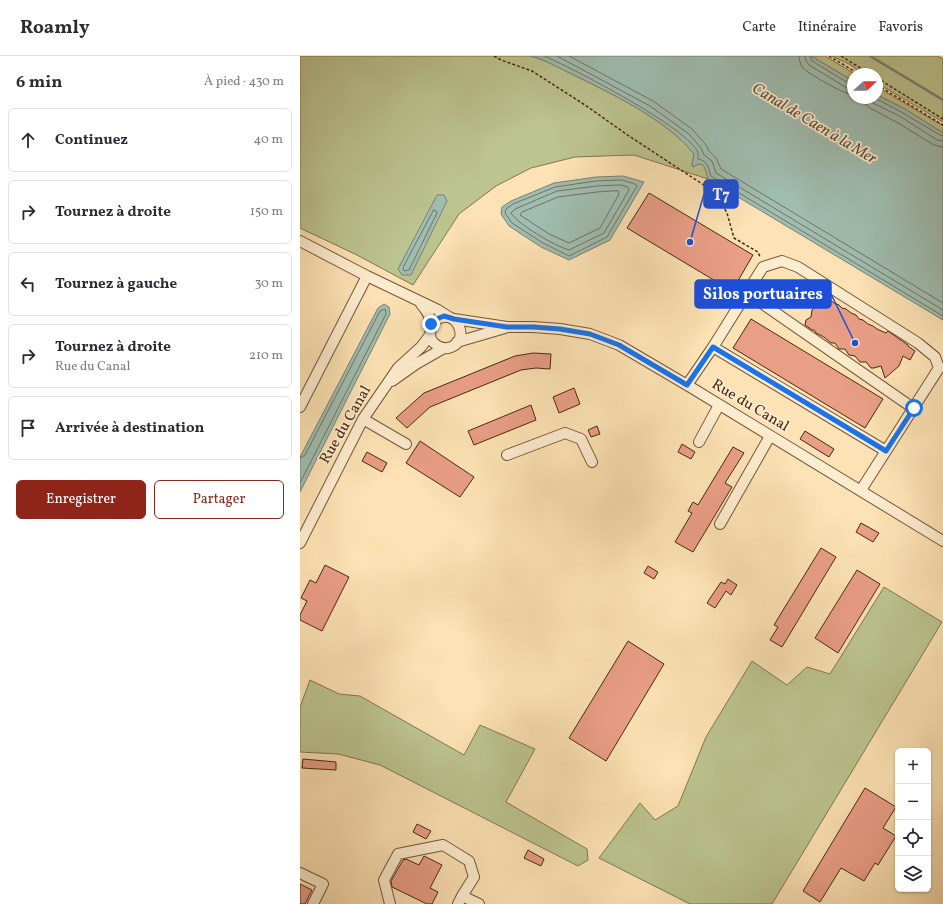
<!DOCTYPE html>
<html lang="fr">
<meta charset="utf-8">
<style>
body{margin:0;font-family:Vollkorn,serif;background:#f2f2f3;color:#2b2b33}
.controls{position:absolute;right:12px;bottom:12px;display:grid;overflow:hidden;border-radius:6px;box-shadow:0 1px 3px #0004}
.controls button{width:36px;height:36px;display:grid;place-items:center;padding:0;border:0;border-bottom:1px solid #e1e1e2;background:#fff;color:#2b2b33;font:20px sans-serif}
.compass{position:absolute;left:547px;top:12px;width:36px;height:36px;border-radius:50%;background:#fff;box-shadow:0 1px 3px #0004;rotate:69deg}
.stop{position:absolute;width:12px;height:12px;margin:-9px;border:3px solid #1a73e8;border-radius:50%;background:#fff}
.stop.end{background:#1a73e8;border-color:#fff;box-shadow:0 1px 4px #0008}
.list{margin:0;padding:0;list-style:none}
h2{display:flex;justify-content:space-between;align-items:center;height:52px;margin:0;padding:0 16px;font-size:17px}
h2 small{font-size:13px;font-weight:400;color:#7c7c81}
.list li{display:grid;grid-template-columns:26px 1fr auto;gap:12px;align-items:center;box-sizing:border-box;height:64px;margin:0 8px 8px;padding:0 8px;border:1px solid #e1e1e2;border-radius:6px}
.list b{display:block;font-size:15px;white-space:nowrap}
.list p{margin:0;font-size:13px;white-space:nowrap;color:#7c7c81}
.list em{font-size:13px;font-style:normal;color:#7c7c81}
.actions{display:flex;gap:8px;padding:12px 16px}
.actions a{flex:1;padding:9px 0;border:1px solid #8f2418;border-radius:6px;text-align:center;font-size:14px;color:#8f2418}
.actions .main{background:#8f2418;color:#fff}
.icon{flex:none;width:22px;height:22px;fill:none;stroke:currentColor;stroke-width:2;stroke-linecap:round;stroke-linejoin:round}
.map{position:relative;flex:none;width:643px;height:848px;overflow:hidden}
header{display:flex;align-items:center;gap:24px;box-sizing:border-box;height:56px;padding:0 20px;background:#fff;border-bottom:1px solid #e1e1e2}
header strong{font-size:19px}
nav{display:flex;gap:22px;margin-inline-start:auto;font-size:14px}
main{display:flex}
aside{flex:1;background:#fff}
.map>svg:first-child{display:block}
.green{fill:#bcc48f;stroke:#827651}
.water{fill:#9fbdb0;stroke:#7c8171}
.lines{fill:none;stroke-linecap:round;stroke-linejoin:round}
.shore{stroke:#747262;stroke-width:1}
.stream{stroke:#7c8171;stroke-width:2.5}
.building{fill:#e99e86;stroke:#482813}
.minor-casing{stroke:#75563b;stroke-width:12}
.path{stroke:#482813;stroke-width:1.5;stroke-dasharray:3 2;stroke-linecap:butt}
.minor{stroke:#fdecce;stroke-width:10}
.route{stroke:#1a73e8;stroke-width:5}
.labels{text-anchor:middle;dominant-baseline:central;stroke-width:3.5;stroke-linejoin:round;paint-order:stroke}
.street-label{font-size:15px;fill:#482813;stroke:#fdecce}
.water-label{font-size:16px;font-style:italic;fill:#5e4d3a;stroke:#fdecce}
.leader{fill:none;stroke:#1d4ed8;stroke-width:1.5}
.callout-dot{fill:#1d4ed8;stroke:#fdecce;stroke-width:1.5}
.callout{fill:#1d4ed8;stroke:#1d4ed8;stroke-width:1.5}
.callout-label{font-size:16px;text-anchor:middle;font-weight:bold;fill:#fff}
</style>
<header>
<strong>Roamly</strong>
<nav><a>Carte</a><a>Itinéraire</a><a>Favoris</a></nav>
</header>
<main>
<aside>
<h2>6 min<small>À pied · 430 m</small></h2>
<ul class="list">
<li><svg class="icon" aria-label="ahead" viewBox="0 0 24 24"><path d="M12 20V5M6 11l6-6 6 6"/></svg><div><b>Continuez</b></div><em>40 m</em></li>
<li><svg class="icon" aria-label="right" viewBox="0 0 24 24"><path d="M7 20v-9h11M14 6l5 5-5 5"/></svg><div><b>Tournez à droite</b></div><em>150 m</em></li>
<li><svg class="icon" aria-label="left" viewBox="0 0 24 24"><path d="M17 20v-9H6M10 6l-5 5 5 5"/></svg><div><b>Tournez à gauche</b></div><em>30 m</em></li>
<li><svg class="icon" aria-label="right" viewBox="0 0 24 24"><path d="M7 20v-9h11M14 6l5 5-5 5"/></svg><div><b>Tournez à droite</b><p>Rue du Canal</p></div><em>210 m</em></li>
<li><svg class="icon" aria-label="arrive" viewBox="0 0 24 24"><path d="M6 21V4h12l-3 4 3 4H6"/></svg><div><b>Arrivée à destination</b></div></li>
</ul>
<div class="actions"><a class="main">Enregistrer</a><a>Partager</a></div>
</aside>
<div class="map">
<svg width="643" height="848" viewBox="0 0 643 848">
<rect width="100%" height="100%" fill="#fce2b4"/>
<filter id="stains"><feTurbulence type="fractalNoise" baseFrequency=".005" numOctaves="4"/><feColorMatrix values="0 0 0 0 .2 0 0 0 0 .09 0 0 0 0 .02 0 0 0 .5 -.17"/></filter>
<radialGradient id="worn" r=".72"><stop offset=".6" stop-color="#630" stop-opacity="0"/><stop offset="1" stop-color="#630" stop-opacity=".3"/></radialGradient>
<path class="green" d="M0,0H230C245,3 258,12 272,18C312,38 366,63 394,98L392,109L393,111C405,103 405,113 408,123L334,99L275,101L231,112L196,130L159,158L113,229L57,199L0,172Z
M511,0H525L555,18H553V25Z
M532,0H637L643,3V66L577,27V18H563L549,8Z
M577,31L643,70V77L605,53L577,39Z
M584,531L642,566L472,848H390L299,802L340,747L355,764L378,750L406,681L452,605L487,629L507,611L530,618Z
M10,624L39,638L60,640L164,699L180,669L235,693L206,746L287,793L288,804L278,810L80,709L38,698L0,696V651Z"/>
<path class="water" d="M230,0H511L553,25V42H577V39L605,53L643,77V264L408,123C405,114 405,103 393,111L392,109L394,98C366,63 312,38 272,18C258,12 245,3 230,0Z
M323,120L344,126L310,184L269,204L241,191L209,170L201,158L202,151L211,145L254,127L296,121Z
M137,139H144L147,145L111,219H102L98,213Z
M84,248L89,251L90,258L0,436V401L78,252Z"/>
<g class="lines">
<path class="shore" d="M244,0C269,10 392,74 398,97C398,99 398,101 398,103C408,105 408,111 411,120L643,260
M257,0L350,50L389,78L401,92L404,99L412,105L416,117L643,254
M269,0L353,45L392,73L406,89L409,95L416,102L421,113L643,247
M499,0C499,4 500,8 503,12C509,18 545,39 553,39
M505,0L506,5L509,9L547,32L553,33
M510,0L512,5L550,28H553
M563,42L565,48L570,52L598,67L634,89L643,91
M569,42L573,47L601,61L637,84L643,85
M575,42L603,57L640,79L643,80
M322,124L335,128L337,130L307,181L269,200L243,187L212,167L205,157L206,153L213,148L255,131L296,125Z
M321,129L328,131L329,134L304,177L269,194C255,190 219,169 211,157L215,153L257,135L297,130Z
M318,135L319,138L300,172L269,187L249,178L220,159L222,156L258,141L297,136Z
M134,154L136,155L137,157L109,214L104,215L103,212Z
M0,402L5,399L80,255L85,253L86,258L0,427"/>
<path class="stream" d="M570,0L643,44"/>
</g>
<path class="building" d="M349,137L453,199L432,235L327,172Z
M526,243H529L534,247L539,249L542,252L546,253L551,257L556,259L559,263L563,264L568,268L573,270L577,273L586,277L588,275L608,289V290L615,295L610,304L603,300L599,310L585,322L581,310L574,312H571L566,306H560L555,300L549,299L545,293H539L535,287H531L524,281L516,277L514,274H512L505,269L506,264L511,261L512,254L514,252L521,251L523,246Z
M451,263L583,343L565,372L433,292Z
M233,297L251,298L250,313L236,312L221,314L130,351L107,372L96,362L124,337L215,300Z
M274,332L280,348L259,357L253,341Z
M231,349L236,364L174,389L168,375Z
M297,370L300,378L291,381L288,374Z
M505,375L534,393L529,401L500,383Z
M120,385L174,421L160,441L106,407Z
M382,388L395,396L391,403L378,396Z
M433,391L444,397L425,427L432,431L393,496L375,486L392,457L388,455L393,446L398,449Z
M67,396L87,407L82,416L62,405Z
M561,467L579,477L573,486L556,476Z
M521,492L536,501L482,591L470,584L478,571L474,569Z
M25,509L49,521L22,575L0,564V559L7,545L1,542L10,524L16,527Z
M348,510L358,516L354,523L344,517Z
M557,514L580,528L538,597L515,582Z
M428,523L437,529L431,539L426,535L415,552L407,547L421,526L425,528Z
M328,585L364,608L306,705L269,682Z
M3,703L36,706V714L2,712Z
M565,732L596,751L583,772L596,780L578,809L575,807L564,825L541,812L520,846L503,835Z
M117,768L131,775L126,783L113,776Z
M228,794L244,803L241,810L224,802Z
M124,800L142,809L130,832L138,836L132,848H127L92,831L91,825L103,804L106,803L119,809Z
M0,828L12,834L5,848H0Z"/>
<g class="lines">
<g class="minor-casing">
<path id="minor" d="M0,185L67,220L138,254L149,261
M447,237L613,352
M121,248C126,254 130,259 131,267C132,274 127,281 134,287C138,291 143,293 148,292C175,286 153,243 131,269
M154,263L207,271H233L260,273L290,278L319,289L387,329L643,485
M157,286L205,272
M413,291L586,395
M92,325L116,308L144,292
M387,329L413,291L463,211L482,205L498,211L618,287L635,301L639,312L561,434
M0,351L67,220
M63,363L106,388
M399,386L419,349
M207,399L265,377L281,383L292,406
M420,468L470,380
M0,487L63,363L98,312L121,291L130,279
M0,817L23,828L13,848
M90,848L84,824L98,798L143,789L169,805L174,821L162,840
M158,848L162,840L179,848"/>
</g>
<path class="path" d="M194,0L201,4L232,15L285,49L329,80L416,137L427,157L434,182L458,196L460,201
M529,0L559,18
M541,0L570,18
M577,22L643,63
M577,29L643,69"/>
<use href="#minor" class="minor"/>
</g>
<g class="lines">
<path class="route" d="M131,268L139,262L144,260L154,263L207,271H233L260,273L290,278L319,289L387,329L413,291L586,395L614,352"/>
</g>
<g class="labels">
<g class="street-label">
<text transform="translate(450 350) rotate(31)">Rue du Canal</text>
<text transform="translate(46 369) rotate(-60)">Rue du Canal</text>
</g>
<g class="water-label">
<text transform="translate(514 68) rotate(31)">Canal de Caen à la Mer</text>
</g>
</g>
<path class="leader" d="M390 186L404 138M555 287L531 238"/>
<g class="callout-dot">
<circle cx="390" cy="186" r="4"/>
<circle cx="555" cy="287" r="4"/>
</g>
<g class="callout">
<rect x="404" y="124" width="34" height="28" rx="4"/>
<rect x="395" y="224" width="136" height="28" rx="4"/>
</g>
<g class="callout-label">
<text x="421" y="144">T7</text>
<text x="463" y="243">Silos portuaires</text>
</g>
<rect width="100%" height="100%" filter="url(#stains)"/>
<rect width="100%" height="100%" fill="url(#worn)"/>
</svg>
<div class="controls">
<button>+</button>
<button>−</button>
<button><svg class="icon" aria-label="locate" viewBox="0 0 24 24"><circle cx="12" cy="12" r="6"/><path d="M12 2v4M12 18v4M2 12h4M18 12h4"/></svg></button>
<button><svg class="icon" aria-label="layers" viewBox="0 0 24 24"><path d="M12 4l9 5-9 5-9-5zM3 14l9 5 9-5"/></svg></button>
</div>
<svg class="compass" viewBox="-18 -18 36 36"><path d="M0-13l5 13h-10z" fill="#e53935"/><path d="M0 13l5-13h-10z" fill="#7c7c81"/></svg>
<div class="stop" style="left:614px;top:352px"></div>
<div class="stop end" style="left:131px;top:268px"></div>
</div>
</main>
